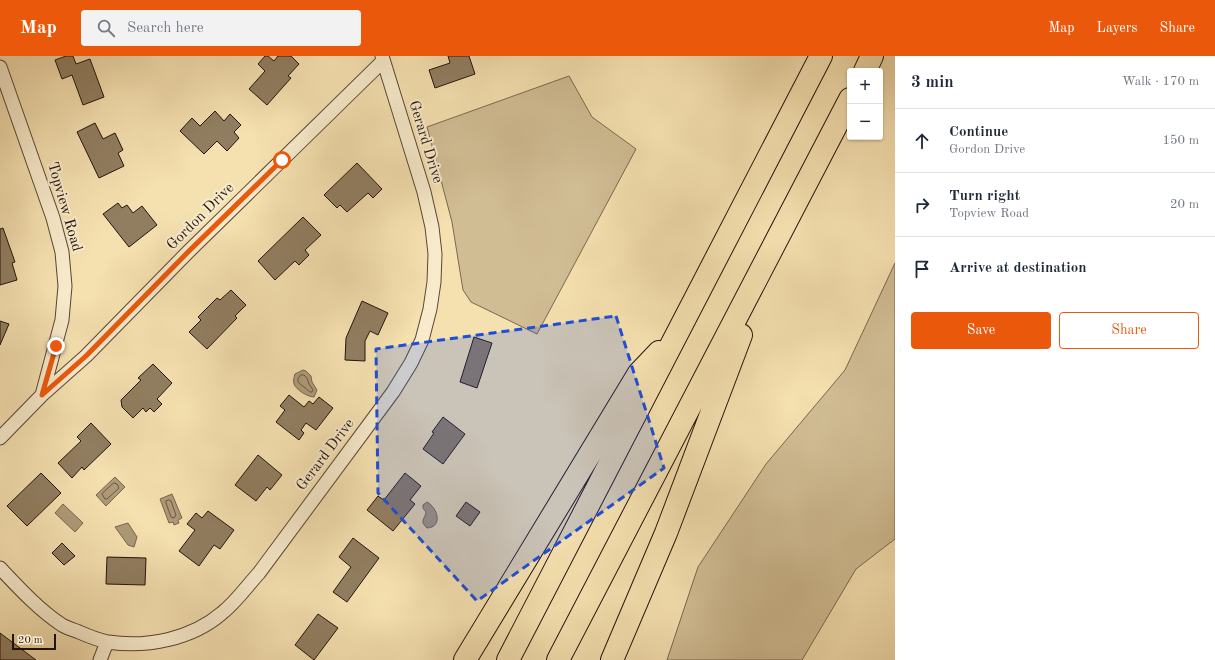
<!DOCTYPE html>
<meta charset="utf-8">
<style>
body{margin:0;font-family:"Old Standard TT",serif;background:#f2f2f3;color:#1f2937}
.controls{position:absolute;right:12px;top:12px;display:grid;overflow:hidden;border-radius:4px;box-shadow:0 1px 3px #0004}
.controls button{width:36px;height:36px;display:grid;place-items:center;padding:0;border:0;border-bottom:1px solid #e0e1e3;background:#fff;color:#1f2937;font:20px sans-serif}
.scale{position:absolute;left:12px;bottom:10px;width:44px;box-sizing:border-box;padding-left:4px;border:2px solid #24130c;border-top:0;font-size:11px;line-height:14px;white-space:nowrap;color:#24130c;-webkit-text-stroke:3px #f8ebcc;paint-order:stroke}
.stop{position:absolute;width:12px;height:12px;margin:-9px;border:3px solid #ea580c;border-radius:50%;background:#fff}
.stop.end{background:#ea580c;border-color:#fff;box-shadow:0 1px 4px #0008}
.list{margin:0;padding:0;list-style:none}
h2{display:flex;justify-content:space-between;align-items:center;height:52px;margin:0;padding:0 16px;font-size:17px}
h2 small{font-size:13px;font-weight:400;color:#747a83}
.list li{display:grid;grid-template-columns:26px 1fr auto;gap:12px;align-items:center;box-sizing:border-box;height:64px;padding:0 16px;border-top:1px solid #e0e1e3}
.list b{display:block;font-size:15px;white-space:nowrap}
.list p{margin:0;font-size:13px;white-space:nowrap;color:#747a83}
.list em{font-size:13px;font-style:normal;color:#747a83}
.actions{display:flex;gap:8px;padding:12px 16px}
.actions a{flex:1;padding:9px 0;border:1px solid #ea580c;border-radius:4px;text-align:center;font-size:14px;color:#ea580c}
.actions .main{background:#ea580c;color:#fff}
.icon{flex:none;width:22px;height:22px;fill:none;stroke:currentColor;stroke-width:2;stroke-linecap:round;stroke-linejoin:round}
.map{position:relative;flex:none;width:895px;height:604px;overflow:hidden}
header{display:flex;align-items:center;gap:24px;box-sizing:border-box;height:56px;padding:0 20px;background:#ea580c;color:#fff}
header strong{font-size:19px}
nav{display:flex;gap:22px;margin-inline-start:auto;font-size:14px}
.search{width:280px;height:36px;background:#f2f2f3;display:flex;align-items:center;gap:10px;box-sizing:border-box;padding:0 14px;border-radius:4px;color:#747a83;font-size:15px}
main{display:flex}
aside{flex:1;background:#fff}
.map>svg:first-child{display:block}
.green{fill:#d1bd94;stroke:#7a6850}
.water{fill:#ae9a78;stroke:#77644d}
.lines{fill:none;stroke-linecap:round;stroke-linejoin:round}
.shore{stroke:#695642;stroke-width:1}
.building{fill:#917e61;stroke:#24130c}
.minor-casing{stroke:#584635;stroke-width:15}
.motorway-casing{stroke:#24130c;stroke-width:24}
.minor{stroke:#f8ebcc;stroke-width:13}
.motorway{stroke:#f5e0b0;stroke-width:22}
.route{stroke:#ea580c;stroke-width:5}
.marked{fill:#1d4ed8;fill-opacity:0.2;stroke:#1d4ed8;stroke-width:3;stroke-dasharray:8 5;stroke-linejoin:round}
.labels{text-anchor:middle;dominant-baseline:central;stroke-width:4;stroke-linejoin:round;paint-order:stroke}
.street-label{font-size:15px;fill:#24130c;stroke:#f8ebcc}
</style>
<header>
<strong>Map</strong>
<div class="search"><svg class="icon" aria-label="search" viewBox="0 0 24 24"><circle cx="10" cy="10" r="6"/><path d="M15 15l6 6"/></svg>Search here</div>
<nav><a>Map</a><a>Layers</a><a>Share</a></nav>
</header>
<main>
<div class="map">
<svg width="895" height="604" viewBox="0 0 895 604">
<rect width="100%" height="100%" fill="#f5e0b0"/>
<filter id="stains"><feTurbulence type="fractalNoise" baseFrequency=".005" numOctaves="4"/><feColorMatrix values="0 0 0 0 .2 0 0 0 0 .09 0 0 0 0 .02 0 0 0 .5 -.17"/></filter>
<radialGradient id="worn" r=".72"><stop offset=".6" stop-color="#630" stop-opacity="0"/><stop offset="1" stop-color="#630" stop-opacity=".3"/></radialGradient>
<path class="green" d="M569,20L592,61L636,93L537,278L471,246L463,234L452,166L427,71Z
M895,207V483L856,513L802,604H667L698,511L766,408L845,314Z"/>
<path class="water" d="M303,314L306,315L311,320L312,326L317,334L314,341C308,341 296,334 294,328C293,324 294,321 295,318Z
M115,421L125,431L106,450L96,439Z
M172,438L182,462L178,464L179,467L174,469L173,466L169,467L160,443Z
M427,446C438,452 443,471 427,472C419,465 425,463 426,456L423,452V449Z
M63,448L83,467L75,476L55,457Z
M128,467L137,481L134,491L128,489L115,471Z"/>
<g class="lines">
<path class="shore" d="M301,319H304L307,322L309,328L313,334L312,336H310L298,326V323Z
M114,427L117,428L119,432L107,443H105L102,438Z
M169,444L171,445L176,459L174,462L171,461L166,447V445Z"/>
</g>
<path class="building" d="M66,0H73L76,8L90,3L104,41L83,49L72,19L62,23L55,4Z
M265,0H268L274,5L278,0H291L299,8L288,20L291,22L267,49L249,33L265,15L258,8Z
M448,0H469L475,18L435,32L429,14L450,7Z
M215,55L224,65L230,58L241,69L234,76L239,82L227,95L217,85L204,98L180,75L192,62L200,70Z
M95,67L103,83L115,77L123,94L118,97L124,110L99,122L77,76Z
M357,107L382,133L373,142L368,137L347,156L340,149L337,152L324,139Z
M118,147L122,152L127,149L133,157L142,150L157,169L129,191L103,158Z
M303,161L321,179L305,194L309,199L299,209L295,205L275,224L258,205Z
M3,172L15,206L12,207L17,224L0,229V173Z
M231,234L246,249L235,260L237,262L207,293L189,276L201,264L198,261L217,242L220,244Z
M362,245L388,257L378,279L370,275L365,285V305L345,304L346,282Z
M0,265L9,268L0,289Z
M474,281L492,287L477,332L460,326Z
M153,308L172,327L157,343L162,348L154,356L150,352L146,356L143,352L133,362L122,351L121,344L141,324L138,322Z
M289,339L304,351L309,345L313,348L319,341L333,352L316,374L306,367L301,374L304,377L299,384L276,366L285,354L280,350Z
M443,361L465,378L443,408L423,393L434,377L432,376Z
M91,367L111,388L84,414L82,411L72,422L58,407L81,385L77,381Z
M258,399L282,419L270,434L267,431L256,445L235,429Z
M41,417L61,437L27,470L7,450Z
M405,417L421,430L410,444L415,448L393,475L367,454L378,440L384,444Z
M466,446L480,456L470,470L456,460Z
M208,455L234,474L220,493L214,489L199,510L179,495L195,474L187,468L196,457L202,462Z
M353,482L379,502L347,546L333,536L351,511L339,501Z
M62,487L75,500L64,509L52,497Z
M107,501L146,502L145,529L106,528Z
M318,558L338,572L314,604L295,589Z
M0,577L36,604H2L0,603Z"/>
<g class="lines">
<g class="minor-casing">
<path id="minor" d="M0,11L53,162L62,196L65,230L62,264L42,339L0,382
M42,339L86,300L189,195L383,5
M0,512C19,532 39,554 62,569C67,572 74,574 79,576C88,580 98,584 108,586C147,592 192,583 222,557C236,546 247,530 259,517L393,336L411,307L422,284L430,253L434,226L435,198L432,171L424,136L382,0
M100,604L107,586"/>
</g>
<g class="motorway-casing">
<path id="motorway" d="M865,15L872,0
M465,604L639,317L659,296
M508,604L821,0
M558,604L850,43
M612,604L666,477L741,279"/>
</g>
<use href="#minor" class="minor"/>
<use href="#motorway" class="motorway"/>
</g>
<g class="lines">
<path class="route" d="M56,290L42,339L86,300L189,195L282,104"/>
</g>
<path class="marked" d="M616,260L664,412L477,545L378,437L376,293Z"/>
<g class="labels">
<g class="street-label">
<text transform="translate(425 86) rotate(73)">Gerard Drive</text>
<text transform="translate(64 151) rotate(74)">Topview Road</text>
<text transform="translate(201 161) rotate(-45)">Gordon Drive</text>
<text transform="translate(326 399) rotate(-53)">Gerard Drive</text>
</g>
</g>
<rect width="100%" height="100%" filter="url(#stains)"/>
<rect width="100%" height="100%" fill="url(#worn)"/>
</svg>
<div class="controls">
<button>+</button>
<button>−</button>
</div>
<div class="scale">20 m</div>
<div class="stop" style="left:282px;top:104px"></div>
<div class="stop end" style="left:56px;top:290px"></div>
</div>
<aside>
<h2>3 min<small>Walk · 170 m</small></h2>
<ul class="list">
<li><svg class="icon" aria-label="ahead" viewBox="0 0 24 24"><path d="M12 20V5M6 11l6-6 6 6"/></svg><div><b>Continue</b><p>Gordon Drive</p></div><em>150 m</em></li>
<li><svg class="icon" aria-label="right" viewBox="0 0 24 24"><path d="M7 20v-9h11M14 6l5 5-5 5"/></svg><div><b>Turn right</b><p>Topview Road</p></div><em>20 m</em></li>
<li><svg class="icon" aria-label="arrive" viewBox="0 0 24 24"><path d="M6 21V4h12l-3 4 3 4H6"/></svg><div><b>Arrive at destination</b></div></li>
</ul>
<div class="actions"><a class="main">Save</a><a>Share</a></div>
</aside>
</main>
